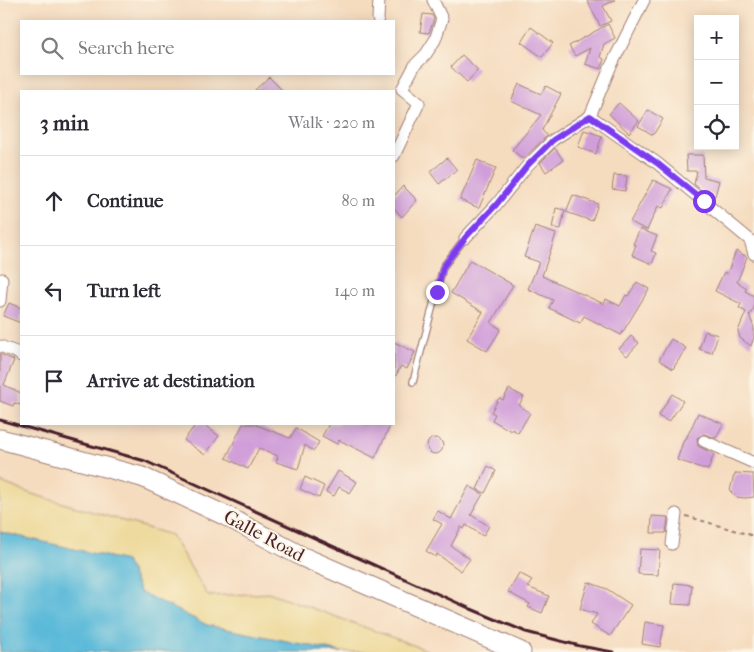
<!DOCTYPE html>
<meta charset="utf-8">
<style>
body{margin:0;font-family:"IM FELL French Canon",serif;background:#f7f7f7;color:#2b2b33}
.controls{position:absolute;right:15px;top:15px;display:grid;overflow:hidden;border-radius:0px;box-shadow:0 2px 12px #0003}
.controls button{width:45px;height:45px;display:grid;place-items:center;padding:0;border:0;border-bottom:1px solid #e1e1e2;background:#fff;color:#2b2b33;font:25px sans-serif}
.stop{position:absolute;width:15px;height:15px;margin:-11px;border:4px solid #7c3aed;border-radius:50%;background:#fff}
.stop.end{background:#7c3aed;border-color:#fff;box-shadow:0 1px 5px #0008}
.list{margin:0;padding:0;list-style:none}
h2{display:flex;justify-content:space-between;align-items:center;height:65px;margin:0;padding:0 20px;font-size:21px}
h2 small{font-size:16px;font-weight:400;color:#7c7c81}
.list li{display:grid;grid-template-columns:32px 1fr auto;gap:15px;align-items:center;box-sizing:border-box;height:90px;padding:0 20px;border-top:1px solid #e1e1e2}
.list b{display:block;font-size:19px;white-space:nowrap}
.list em{font-size:16px;font-style:normal;color:#7c7c81}
.icon{flex:none;width:28px;height:28px;fill:none;stroke:currentColor;stroke-width:2;stroke-linecap:round;stroke-linejoin:round}
.map{position:relative;flex:none;width:754px;height:652px;overflow:hidden}
.search{position:absolute;background:#fff;box-shadow:0 2px 12px #0003;left:20px;top:20px;width:375px;height:55px;display:flex;align-items:center;gap:12px;box-sizing:border-box;padding:0 18px;border-radius:0px;color:#7c7c81;font-size:19px}
.panel{position:absolute;background:#fff;box-shadow:0 2px 12px #0003;left:20px;top:90px;width:375px;height:335px;border-radius:0px}
.map>svg:first-child{display:block}
.sand{fill:#eeda9e;stroke:#9c7c64}
.water{fill:#5bbad9;stroke:#526c82}
.building{fill:#d09ed9}
.lines{fill:none;stroke-linecap:round;stroke-linejoin:round}
.service-casing{stroke:#a07e75;stroke-width:8}
.minor-casing{stroke:#a07e75;stroke-width:13}
.trunk-casing{stroke:#a07e75;stroke-width:21}
.path{stroke:#a07e75;stroke-width:2;stroke-dasharray:4 4;stroke-linecap:butt}
.service{stroke:#fff;stroke-width:5.5}
.minor{stroke:#fff;stroke-width:11}
.trunk{stroke:#fff;stroke-width:19}
.rail{stroke:#4a1f2b;stroke-width:3}
.route{stroke:#7c3aed;stroke-width:6}
.labels{text-anchor:middle;dominant-baseline:central;stroke-width:4;stroke-linejoin:round;paint-order:stroke}
.street-label{font-size:19px;fill:#4a1f2b;stroke:#fcf5e5}
</style>
<div class="map">
<svg width="754" height="652" viewBox="0 0 754 652">
<rect width="100%" height="100%" fill="#fcf5e5"/>
<filter id="ink" filterUnits="userSpaceOnUse"><feTurbulence type="fractalNoise" baseFrequency=".02" numOctaves="2"/><feDisplacementMap in="SourceGraphic" scale="10" xChannelSelector="R" yChannelSelector="G"/><feConvolveMatrix kernelMatrix="1 2 1 2 8 2 1 2 1" color-interpolation-filters="sRGB"/></filter>
<filter id="wash" filterUnits="userSpaceOnUse"><feTurbulence type="fractalNoise" baseFrequency=".0096" numOctaves="4" result="noise"/><feDisplacementMap in="SourceGraphic" scale="20" xChannelSelector="R" yChannelSelector="G"/><feGaussianBlur stdDeviation="1.12" result="paint"/><feColorMatrix in="noise" values="0 0 0 0 0 0 0 0 0 0 0 0 0 0 0 0 0 1.4 0 .05"/><feComposite in="paint" operator="in"/></filter>
<g filter="url(#wash)">
<rect width="100%" height="100%" fill="#f5dcbf"/>
<path class="sand" d="M0,482L32,494L171,535L208,596L271,593L432,652H341L207,625L140,592L126,561L0,532Z"/>
<path class="water" d="M0,532L126,561L140,592L207,625L341,652H0Z"/>
<g id="blocks">
<path class="building" d="M587,0H615L603,6L611,21L600,26Z
M423,14L432,15L434,19L429,33L420,32Z
M608,24L615,38L604,44L600,57L604,59L601,69L585,64L590,48L575,56L569,46Z
M531,27L553,43L542,57L521,42Z
M462,55L478,70L467,82L451,67Z
M269,77L283,91H254Z
M519,84L541,94L546,86L561,94L542,130L547,136L523,159L512,150L541,115L511,101Z
M619,103L639,121L629,133L609,114Z
M648,110L663,119L653,135L638,126Z
M584,130L602,136L596,154L578,147Z
M555,148L563,160L546,172L540,163Z
M686,155H703L704,177L719,181L715,196L706,194L694,184L697,171H687Z
M447,158L457,170L439,184L430,172Z
M477,160L496,168L479,208L460,200Z
M614,175L627,176L625,191L612,189Z
M653,180L672,189L663,208L658,206L647,230L630,222Z
M403,186L417,200L402,217L394,208V196Z
M573,195L598,204L592,221L566,212Z
M556,208L565,210L561,229L552,228Z
M535,227L556,234L542,276L604,304L606,299L620,306L626,295L628,296L637,282L649,289L621,335L584,316L580,323L549,308L553,300L528,289L539,262L524,257Z
M640,229L657,236L651,251L656,253L652,264L632,255L636,245L633,244Z
M736,251L747,257L737,282L747,288L745,291L754,296V308L750,315L749,314L754,328V337L751,346L740,338L738,331L746,312L739,308L741,304L715,291L724,272L727,274Z
M470,260L513,285L491,323L501,329L487,351L467,339L483,312L451,293Z
M9,303L21,308V323L3,316Z
M705,331L718,335L712,353L699,349Z
M631,336L639,343L627,356L619,349Z
M671,339L686,348L673,369L659,360Z
M394,342L415,352L407,369L401,366L394,379Z
M0,354L14,360L4,385L21,393V405L14,403L13,406L0,401Z
M509,389L524,397L519,405L530,413L518,433L512,429L511,431L492,420L495,414L491,412L499,398L503,400Z
M672,394L683,401L669,422L658,416Z
M698,413L723,424L716,438L704,434L697,438L698,446L714,454L708,470L677,460L684,439H686Z
M196,424H203L219,436L205,455L184,440Z
M243,424H254L290,438L296,428L319,442L314,451L305,445L298,469L276,462L278,456L259,448L248,469L226,458Z
M329,424H391L375,458L339,440L337,444L322,436Z
M427 446a8 8 0 1 1 16 0a8 8 0 1 1-16 0Z
M488,466L496,471L485,493L477,489Z
M338,471L357,482L350,493L339,487L334,496L326,492Z
M736,473L753,474L754,497L745,498L736,497L730,491L733,478Z
M305,477L324,486L319,498L300,489Z
M469,486L483,494L471,515L489,526L483,536L466,525L464,529L461,527L451,546L470,559L461,571L437,554L436,557L426,551L442,524L433,519L438,511L451,519Z
M652,516L668,517L666,533H651Z
M640,549L660,550L658,575L638,574Z
M519,573L532,580L528,587L549,596L542,613L528,607L530,604L508,592Z
M588,582L607,589L631,605L610,636L591,624L597,614L580,609Z
M674,583L692,585L690,605L672,604Z
M645,622L664,625L660,647L642,644Z"/>
</g>
</g>
<g filter="url(#ink)">
<use href="#blocks" fill-opacity="0" stroke="#a07e75" stroke-width="1"/>
<g class="lines">
<g class="service-casing">
<path id="service" d="M413,382L443,267L465,238"/>
</g>
<g class="minor-casing">
<path id="minor" d="M644,0L610,68L590,116L657,163L750,240L754,254
M378,19L379,0
M394,156L419,103L402,89L415,65L426,54L435,40L442,19L433,0
M465,238L496,205L527,166L553,140L590,116
M0,301L2,279
M0,346L16,352L21,356
M704,441L754,463
M672,544L676,514"/>
</g>
<g class="trunk-casing">
<path id="trunk" d="M0,439L142,477L226,516L303,557L521,652"/>
</g>
<path class="path" d="M686,516L754,536"/>
<use href="#service" class="service"/>
<use href="#minor" class="minor"/>
<use href="#trunk" class="trunk"/>
<path class="rail" d="M0,420L145,461L471,609L526,632L580,646L613,652"/>
</g>
</g>
<g class="lines" filter="url(#ink)">
<path class="route" d="M437,292L443,267L465,238L496,205L527,166L553,140L590,116L657,163L704,201"/>
</g>
<g class="labels">
<g class="street-label">
<text transform="translate(264 536) rotate(28)">Galle Road</text>
</g>
</g>
</svg>
<div class="controls">
<button>+</button>
<button>−</button>
<button><svg class="icon" aria-label="locate" viewBox="0 0 24 24"><circle cx="12" cy="12" r="6"/><path d="M12 2v4M12 18v4M2 12h4M18 12h4"/></svg></button>
</div>
<div class="stop" style="left:704px;top:201px"></div>
<div class="stop end" style="left:437px;top:292px"></div>
<div class="search"><svg class="icon" aria-label="search" viewBox="0 0 24 24"><circle cx="10" cy="10" r="6"/><path d="M15 15l6 6"/></svg>Search here</div>
<section class="panel">
<h2>3 min<small>Walk · 220 m</small></h2>
<ul class="list">
<li><svg class="icon" aria-label="ahead" viewBox="0 0 24 24"><path d="M12 20V5M6 11l6-6 6 6"/></svg><div><b>Continue</b></div><em>80 m</em></li>
<li><svg class="icon" aria-label="left" viewBox="0 0 24 24"><path d="M17 20v-9H6M10 6l-5 5 5 5"/></svg><div><b>Turn left</b></div><em>140 m</em></li>
<li><svg class="icon" aria-label="arrive" viewBox="0 0 24 24"><path d="M6 21V4h12l-3 4 3 4H6"/></svg><div><b>Arrive at destination</b></div></li>
</ul>
</section>
</div>
